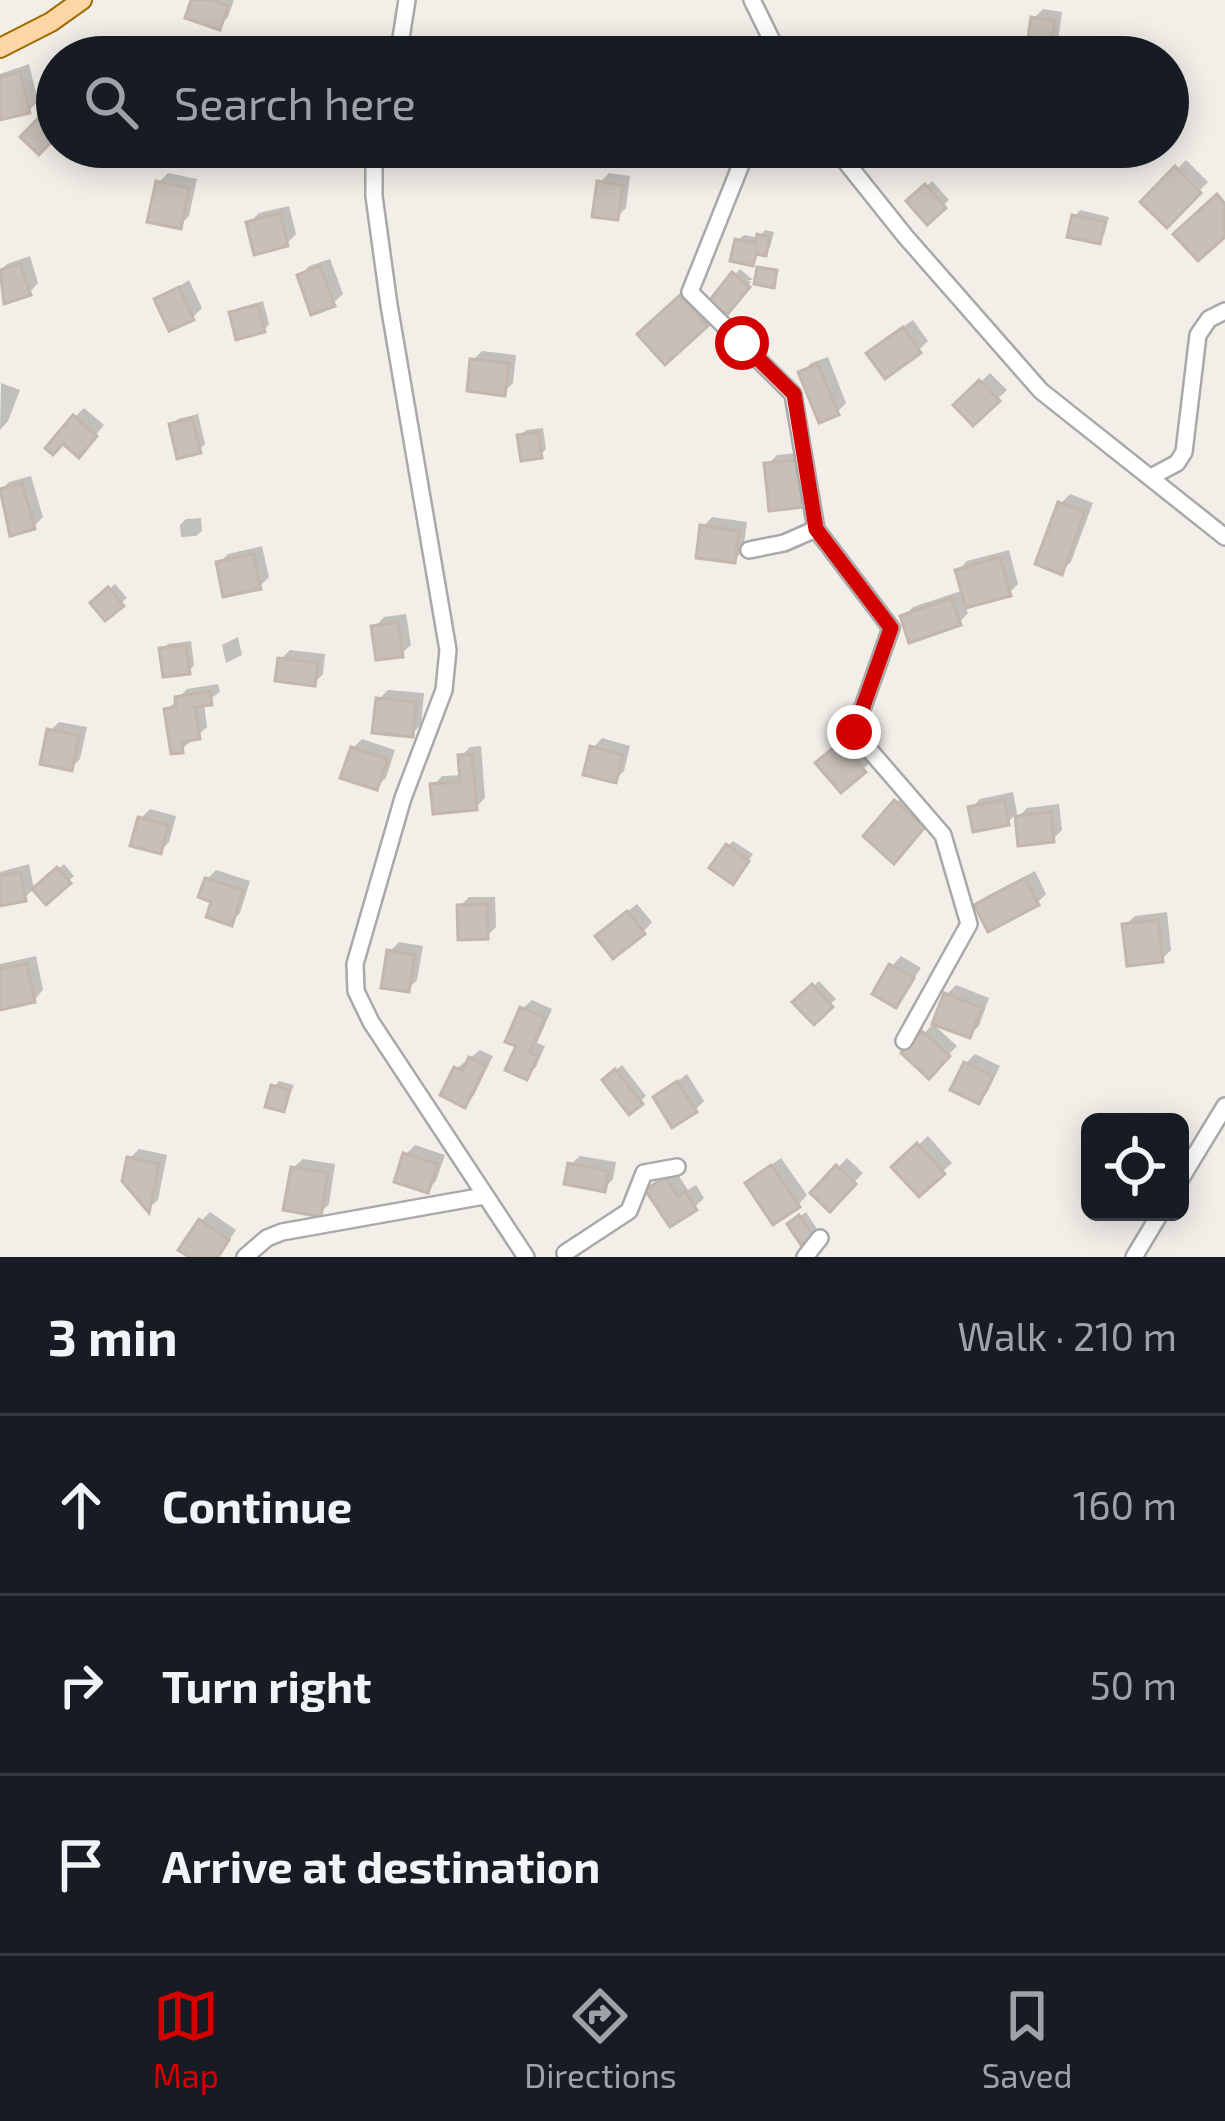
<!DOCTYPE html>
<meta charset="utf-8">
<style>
body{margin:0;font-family:"Exo 2",sans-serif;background:#242831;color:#f1f3f6}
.controls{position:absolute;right:36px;bottom:36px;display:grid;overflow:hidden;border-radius:18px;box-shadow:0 6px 30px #0003}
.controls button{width:108px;height:108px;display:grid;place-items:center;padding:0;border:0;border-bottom:3px solid #363941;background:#171b24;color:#f1f3f6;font:60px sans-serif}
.stop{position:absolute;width:36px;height:36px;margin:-27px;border:9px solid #d40000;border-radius:50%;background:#fff}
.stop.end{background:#d40000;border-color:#fff;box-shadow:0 3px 12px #0008}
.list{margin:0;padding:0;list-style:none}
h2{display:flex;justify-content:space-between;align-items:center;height:156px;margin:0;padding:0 48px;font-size:51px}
h2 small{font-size:39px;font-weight:400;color:#9ea1a6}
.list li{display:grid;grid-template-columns:78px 1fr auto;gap:36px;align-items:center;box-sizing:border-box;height:180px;padding:0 48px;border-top:3px solid #363941}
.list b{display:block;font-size:45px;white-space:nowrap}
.list em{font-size:39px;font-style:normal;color:#9ea1a6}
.icon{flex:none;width:66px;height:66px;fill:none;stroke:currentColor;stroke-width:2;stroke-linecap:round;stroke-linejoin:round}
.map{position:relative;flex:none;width:1225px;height:1257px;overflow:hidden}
.search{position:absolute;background:#171b24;box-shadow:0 6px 30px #0003;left:36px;right:36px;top:36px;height:132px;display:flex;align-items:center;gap:30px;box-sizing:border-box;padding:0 42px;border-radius:66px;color:#9ea1a6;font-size:45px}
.sheet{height:696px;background:#171b24}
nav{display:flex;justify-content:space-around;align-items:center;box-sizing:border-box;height:168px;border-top:3px solid #363941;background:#171b24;font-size:33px;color:#9ea1a6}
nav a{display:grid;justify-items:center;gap:6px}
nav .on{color:#d40000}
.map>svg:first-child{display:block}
.shadow{fill:#0003}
.building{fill:#c7bfb8;stroke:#c4b6ab;stroke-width:3}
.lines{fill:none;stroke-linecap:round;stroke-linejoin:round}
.minor-casing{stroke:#a9a9a9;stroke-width:20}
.major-casing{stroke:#a06b00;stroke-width:22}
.minor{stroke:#fff;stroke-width:15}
.major{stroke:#fcd6a4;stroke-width:18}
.route{stroke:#d40000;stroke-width:15}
</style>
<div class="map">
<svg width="1225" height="1257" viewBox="0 0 1225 1257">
<rect width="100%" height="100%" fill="#f2efe9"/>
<path class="shadow" d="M195,0H234L228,17L219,27Z
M1043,9L1062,12L1057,48L1048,57L1033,19Z
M448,37L450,57H415L414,50L424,40Z
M174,47L175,57H138L146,49Z
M29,64L38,101L29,111L0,106V74Z
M702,147H729L709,161Z
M1186,160L1208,182L1167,224L1144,202Z
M168,173L197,179L189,216L180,225L159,182Z
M609,173L630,176L626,208L617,217L600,182Z
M932,181L949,200L927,221L910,201Z
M289,206L296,234L286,244L250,222L259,213Z
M1080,210L1109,217L1104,235L1099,241L1075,216Z
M765,230L774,232L770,247L765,253L759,252L752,263L738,240L744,235L759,238Z
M30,256L38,283L29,293L6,300L0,271L7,264Z
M330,259L343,294L333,303L300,276L309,266Z
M740,269L753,280H748L751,282L732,306L713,300Z
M189,280L202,308L193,317L158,300Z
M691,288L715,315L665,361L641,334Z
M263,301L269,324L264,330L233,313L238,308Z
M913,320L928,341L919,350L879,344Z
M482,351L516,355L513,383L504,392L473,360Z
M828,357L846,403L837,412L802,373L811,363Z
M990,373L1007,390L973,422L957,405Z
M1,383L20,390L8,421L0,430Z
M84,408L104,425L87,445L75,417Z
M198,414L205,444L199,450L172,425L178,419Z
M543,428L546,449L540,455L520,436L526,430Z
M808,452L813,495L768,464L777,455Z
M31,476L43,517L34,526L12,533L0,491L9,482Z
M1070,494L1093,503L1071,562L1061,571L1060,504Z
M712,517L747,522L743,551L734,560L703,527Z
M201,518L202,531L196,536L181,537L180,525L186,519Z
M262,546L269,577L260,586L219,563L228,554Z
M1009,550L1018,584L1009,593L965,605L968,613L959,623L904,616L913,607L964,590L958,571L967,561Z
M115,584L127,598L105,617L94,603Z
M406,614L411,645L401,654L375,627L384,617Z
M238,637L242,655L226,663L222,645Z
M191,641L194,665L189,671L163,649L168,644Z
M290,650L325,654L323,674L314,683L281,659Z
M218,684L220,692L204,703L207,727L181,750L167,710L187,689Z
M388,690L424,693L421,725L411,734L379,699Z
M59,722L87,727L80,759L71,768L50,731Z
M851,735L873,760L841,789L828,754Z
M602,738L630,746L624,771L615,780L593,748Z
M362,739L395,750L386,778L376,787L353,748Z
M481,746L485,798L476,807L433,786L442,776L463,775L461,756L470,747Z
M1013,792L1017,813L1008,822L971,808L980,799Z
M906,793L932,817L903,850L897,802Z
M1059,804L1062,830L1053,839L1018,817L1027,808Z
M150,809L176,816L169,842L160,851L141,818Z
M733,841L753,854L738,875L728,846Z
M29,864L34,889L24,898L0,902V872Z
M64,864L74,876L46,900L36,889Z
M216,870L250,881L240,913L231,922L215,900L207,879Z
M1035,871L1046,894L1037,903L978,905L987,896Z
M469,897H495L496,927L487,936L460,906Z
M637,904L652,922L643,932L608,927Z
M1167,912L1171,950L1162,959L1125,925L1135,916Z
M399,942L423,946L417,980L408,989L390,951Z
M36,956L43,990L34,1000L0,1007V964Z
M901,956L921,968L896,1005L892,966Z
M819,981L836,999L814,1020L797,1002Z
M956,985L989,998L979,1026L969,1035L946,995Z
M532,1000L552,1009L537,1043L545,1046L536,1067L526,1076L520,1045L522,1009Z
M933,1024L957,1046L929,1075L905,1053Z
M480,1050L493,1056L474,1095L465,1104L456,1069Z
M975,1054L1000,1066L988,1091L979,1100L966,1063Z
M622,1065L646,1096L630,1111L606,1080Z
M687,1074L704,1101L695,1110L657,1097Z
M279,1081L294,1085L284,1109L274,1087Z
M928,1136L952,1163L919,1193L895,1167Z
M415,1145L445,1155L436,1181L427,1190L406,1154Z
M139,1149L167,1155L158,1200L149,1208L130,1158Z
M580,1156L616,1162L613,1179L604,1189L570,1165Z
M781,1158L807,1195L798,1205L758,1174Z
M847,1158L863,1173L830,1208L814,1193Z
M303,1159L335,1164L329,1204L320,1213L293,1168Z
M675,1170L688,1190L696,1185L704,1198L695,1207L649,1190Z
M210,1212L236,1230L218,1257H194L201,1221Z
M806,1212L817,1229L811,1234L796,1219Z"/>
<path class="building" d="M191,0H212L228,6L220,30L185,18Z
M1031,17L1055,21L1049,57H1025Z
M20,72L30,113L0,120V77Z
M48,108L57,117V136L39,155L20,137Z
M1175,166L1201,193L1167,228L1140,202Z
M156,181L189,188L181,229L147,222Z
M597,181L623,185L618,220L592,217Z
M925,184L946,208L927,225L906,201Z
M1217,194L1225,204V237L1198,261L1173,234Z
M280,213L288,246L254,255L246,222Z
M1072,215L1105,222L1100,244L1067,237Z
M757,234L770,237L766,256L756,254L753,266L730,261L735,239L755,243Z
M20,264L31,295L4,304L0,270Z
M320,266L335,306L311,315L297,275Z
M757,267L777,270L774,288L754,284Z
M732,272L750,287L727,315L709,301Z
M179,287L194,320L169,331L154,299Z
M680,295L708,326L665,365L637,334Z
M258,305L265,332L236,340L229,312Z
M903,327L921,353L885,379L866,353Z
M470,359L509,363L505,396L467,391Z
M818,364L839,415L819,423L798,372Z
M979,380L1000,401L973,426L953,405Z
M73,415L97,436L79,458L63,444L53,455L45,448Z
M192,418L201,453L177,459L169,424Z
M538,432L542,458L521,461L517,435Z
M800,460L805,507L769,511L764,463Z
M22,483L35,529L10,536L0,489Z
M1058,502L1085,512L1062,575L1035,564Z
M700,525L739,531L735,563L696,558Z
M253,554L261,589L223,597L216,562Z
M1000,557L1011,596L966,608L955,570Z
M108,587L124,606L105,621L90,603Z
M951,598L961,625L909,643L900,616Z
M398,622L403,657L376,660L371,626Z
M186,645L190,674L163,677L159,648Z
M278,658L318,663L315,686L275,681Z
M210,691L212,705L195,707L200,739L182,742L183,753L171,754L164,709L176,707L175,697Z
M376,698L416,702L413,737L372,733Z
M47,729L79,736L72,771L40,764Z
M840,742L866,772L841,793L815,763Z
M590,746L623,755L616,783L583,775Z
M351,747L388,759L377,790L340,778Z
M472,754L477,810L433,814L430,784L460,782L458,755Z
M894,800L925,827L894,864L863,836Z
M1004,800L1009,825L973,832L968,807Z
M1051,812L1054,842L1018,846L1015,816Z
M138,817L168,825L161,854L130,846Z
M726,844L749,861L733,885L709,868Z
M57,867L71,883L46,905L32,889Z
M20,872L26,901L0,906V876Z
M205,878L243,890L232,926L206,917L211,902L198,897Z
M1025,878L1039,905L988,932L974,905Z
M487,904L488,939L458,940L457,905Z
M627,911L645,934L613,959L595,936Z
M1158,920L1163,962L1127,966L1122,924Z
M387,950L415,955L409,992L381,988Z
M27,964L35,1002L0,1010V969Z
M889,964L914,978L896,1008L872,994Z
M812,984L833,1007L814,1025L792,1002Z
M944,993L982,1008L970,1038L932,1024Z
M520,1007L545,1018L530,1052L538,1056L527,1080L505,1070L516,1046L505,1042Z
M922,1031L950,1056L929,1079L901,1053Z
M469,1057L486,1066L465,1108L440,1095L454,1067L462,1071Z
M964,1062L993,1076L979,1104L950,1090Z
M615,1069L643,1104L629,1115L602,1080Z
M677,1081L697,1112L672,1128L653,1097Z
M271,1085L290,1090L284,1112L265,1107Z
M917,1143L945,1174L919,1197L891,1167Z
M403,1153L438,1164L428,1193L394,1182Z
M127,1157L159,1164L149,1213L122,1181Z
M568,1163L609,1171L605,1192L564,1184Z
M771,1165L800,1207L773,1225L745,1183Z
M836,1165L856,1184L830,1212L810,1193Z
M291,1167L328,1173L321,1217L283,1210Z
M665,1177L678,1197L685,1192L697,1210L670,1227L645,1190Z
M799,1215L813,1236L801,1245L787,1224Z
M199,1219L229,1240L218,1257H189L178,1250Z"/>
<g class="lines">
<g class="minor-casing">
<path id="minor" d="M752,0L780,57
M398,57L407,0
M374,147V196L389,305L448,650L444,690L403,798L355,964L356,991L371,1022L526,1257
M748,147L690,292L793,394L816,529L891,628L854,732L943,835L969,924L904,1041
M834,147L905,236L1041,391L1225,537
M1151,477L1177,463L1184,452L1198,335L1209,319L1225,311
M749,550L784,543L816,529
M1180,1180L1225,1106
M565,1253L629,1211L644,1173L677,1167
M245,1257L267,1238L282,1232L484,1196
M805,1257L820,1238
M1134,1257L1161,1212"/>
</g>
<g class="major-casing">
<path id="major" d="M0,48L51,22L82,0"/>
</g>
<use href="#minor" class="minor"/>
<use href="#major" class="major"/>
</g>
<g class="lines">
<path class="route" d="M742,343L794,394L816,529L891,628L854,732"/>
</g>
</svg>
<div class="controls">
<button><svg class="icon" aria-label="locate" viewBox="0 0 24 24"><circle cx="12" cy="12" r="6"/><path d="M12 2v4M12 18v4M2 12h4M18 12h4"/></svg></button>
</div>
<div class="stop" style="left:742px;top:343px"></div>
<div class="stop end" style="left:854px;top:732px"></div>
<div class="search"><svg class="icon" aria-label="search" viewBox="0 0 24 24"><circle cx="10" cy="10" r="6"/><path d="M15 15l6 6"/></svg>Search here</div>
</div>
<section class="sheet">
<h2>3 min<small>Walk · 210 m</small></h2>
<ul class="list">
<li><svg class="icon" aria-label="ahead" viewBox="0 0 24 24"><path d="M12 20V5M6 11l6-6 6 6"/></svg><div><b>Continue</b></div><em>160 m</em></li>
<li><svg class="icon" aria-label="right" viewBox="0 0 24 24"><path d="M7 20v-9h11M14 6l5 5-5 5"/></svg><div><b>Turn right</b></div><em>50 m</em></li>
<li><svg class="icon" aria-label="arrive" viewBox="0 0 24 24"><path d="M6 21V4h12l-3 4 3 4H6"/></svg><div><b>Arrive at destination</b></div></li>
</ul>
</section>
<nav>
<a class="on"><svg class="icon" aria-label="map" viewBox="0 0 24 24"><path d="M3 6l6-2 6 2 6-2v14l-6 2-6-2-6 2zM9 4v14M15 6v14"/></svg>Map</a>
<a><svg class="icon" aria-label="directions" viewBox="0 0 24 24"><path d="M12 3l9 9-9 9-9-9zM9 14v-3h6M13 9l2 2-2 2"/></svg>Directions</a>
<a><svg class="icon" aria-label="saved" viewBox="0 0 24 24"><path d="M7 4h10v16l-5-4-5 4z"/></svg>Saved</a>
</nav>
